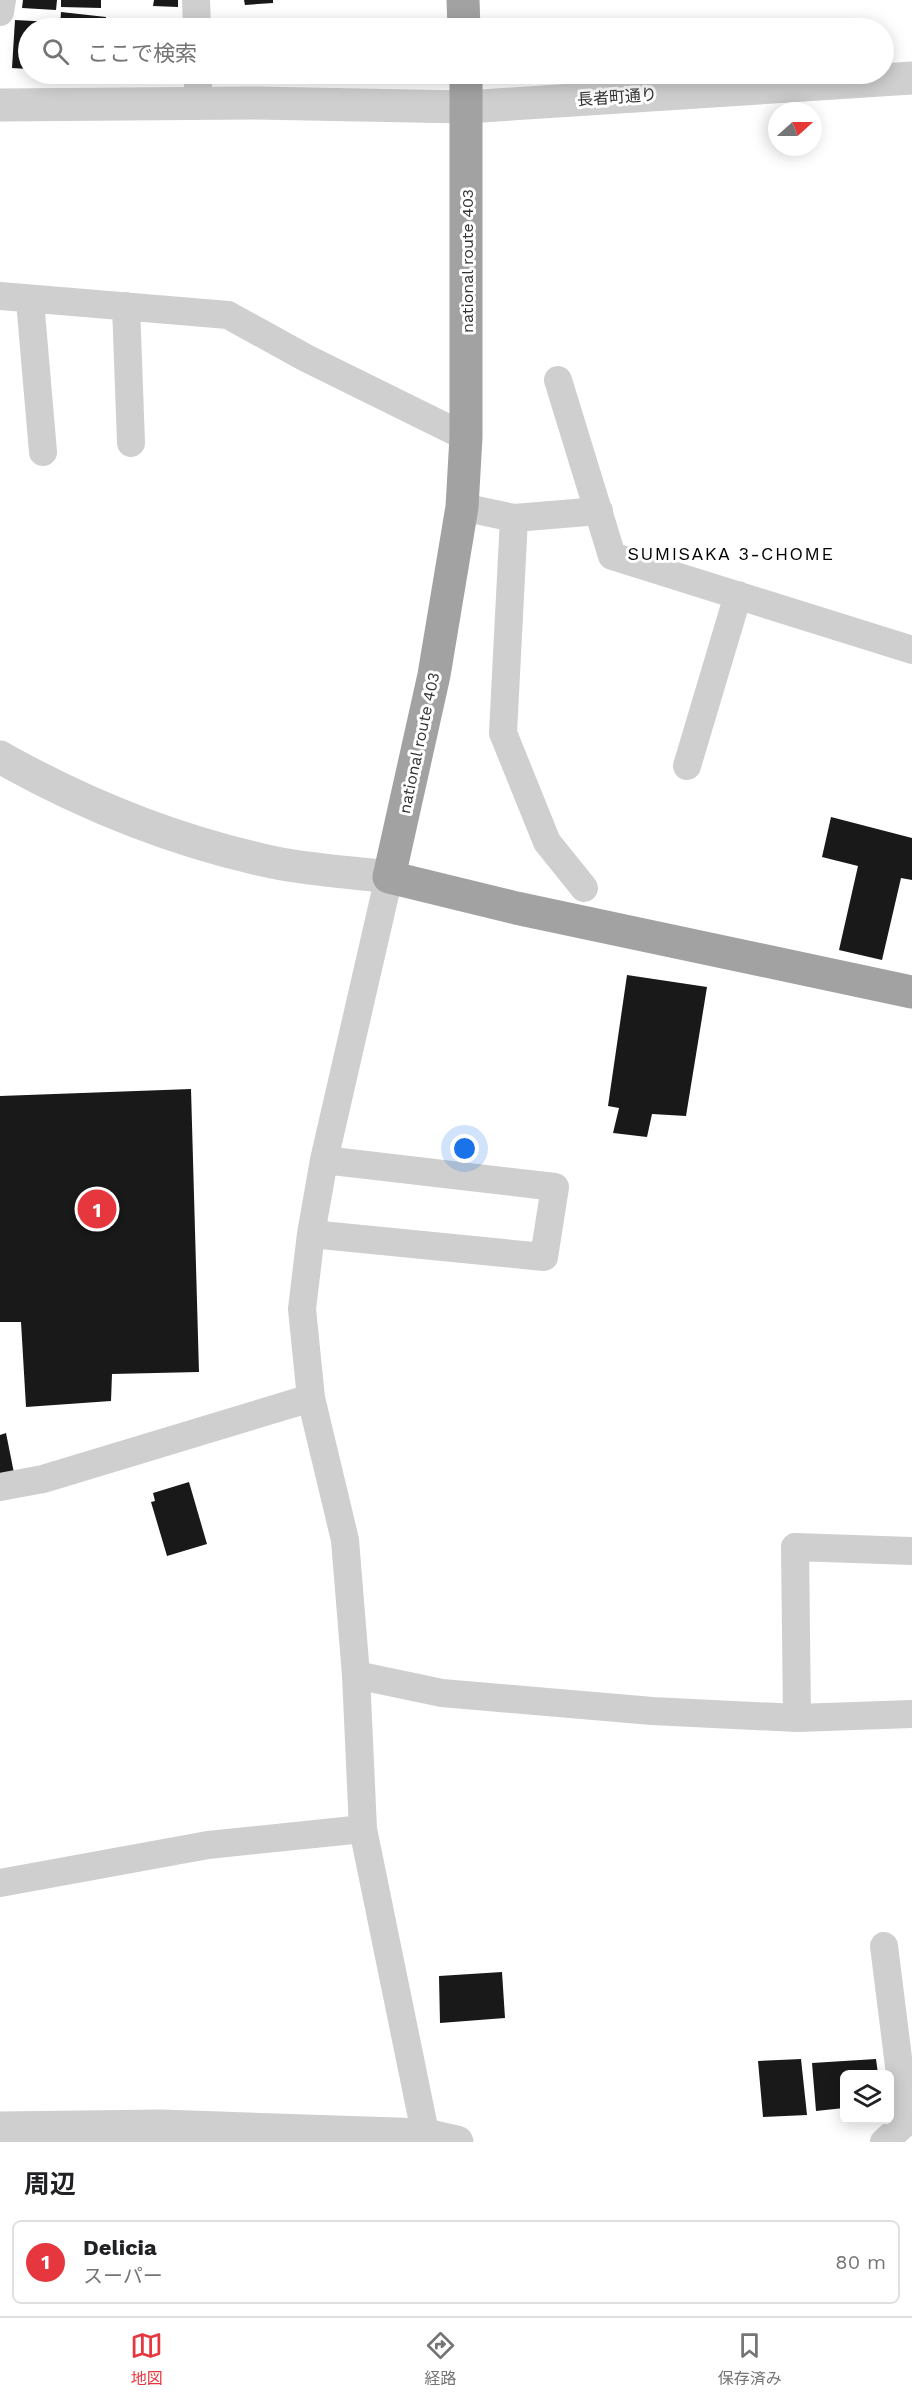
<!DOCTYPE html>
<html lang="ja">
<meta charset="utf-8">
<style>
body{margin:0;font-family:"Work Sans","Noto Sans JP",sans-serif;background:#f2f2f2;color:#202124}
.controls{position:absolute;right:18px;bottom:18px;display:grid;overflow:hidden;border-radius:9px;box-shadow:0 3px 15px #0003}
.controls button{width:54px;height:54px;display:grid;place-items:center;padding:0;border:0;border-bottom:2px solid #e0e0e0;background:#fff;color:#202124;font:30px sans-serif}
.compass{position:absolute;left:768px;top:102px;width:54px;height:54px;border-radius:50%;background:#fff;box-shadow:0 3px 15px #0003;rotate:69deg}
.you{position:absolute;left:465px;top:1149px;width:21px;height:21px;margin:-15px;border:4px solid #fff;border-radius:50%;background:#1a73e8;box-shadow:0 0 0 9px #1a73e833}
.badge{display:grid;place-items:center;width:39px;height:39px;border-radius:50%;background:#e6373e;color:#fff;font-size:20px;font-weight:700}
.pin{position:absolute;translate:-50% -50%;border:3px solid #fff;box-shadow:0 2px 6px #0006}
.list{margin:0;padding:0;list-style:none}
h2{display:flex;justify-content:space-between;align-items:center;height:78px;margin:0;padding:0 24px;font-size:26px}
h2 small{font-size:20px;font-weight:400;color:#757577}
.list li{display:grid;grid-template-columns:39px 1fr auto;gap:18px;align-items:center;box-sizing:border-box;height:84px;margin:0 12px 12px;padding:0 12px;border:2px solid #e0e0e0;border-radius:9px}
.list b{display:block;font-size:22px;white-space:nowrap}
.list p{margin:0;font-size:20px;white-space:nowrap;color:#757577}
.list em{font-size:20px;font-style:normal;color:#757577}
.icon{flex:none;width:33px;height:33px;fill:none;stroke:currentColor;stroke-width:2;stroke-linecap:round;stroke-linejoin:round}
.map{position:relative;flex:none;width:912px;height:2142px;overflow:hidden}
.search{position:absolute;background:#fff;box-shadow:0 3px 15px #0003;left:18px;right:18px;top:18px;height:66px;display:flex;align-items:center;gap:15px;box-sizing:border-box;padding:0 21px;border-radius:33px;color:#757577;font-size:22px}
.sheet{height:174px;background:#fff}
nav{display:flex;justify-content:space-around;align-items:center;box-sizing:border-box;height:84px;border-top:2px solid #e0e0e0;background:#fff;font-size:16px;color:#757577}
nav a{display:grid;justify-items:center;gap:3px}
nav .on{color:#e6373e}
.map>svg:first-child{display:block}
.building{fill:#191919}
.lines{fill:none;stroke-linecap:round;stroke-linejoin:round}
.minor{stroke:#cfcfcf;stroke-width:28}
.tertiary{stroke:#cfcfcf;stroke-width:33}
.trunk{stroke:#a2a2a2;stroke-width:33}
.labels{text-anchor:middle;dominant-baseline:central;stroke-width:6;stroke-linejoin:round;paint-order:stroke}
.street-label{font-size:16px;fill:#323232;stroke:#fff}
.neighbourhood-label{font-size:18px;letter-spacing:1.5px;fill:#000;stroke:#fff}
</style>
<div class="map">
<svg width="912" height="2142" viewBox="0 0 912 2142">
<rect width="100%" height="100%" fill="#fff"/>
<path class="building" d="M23,0H57L56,10L22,8Z
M61,0H101V8L61,7Z
M154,0H178V7L153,6Z
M244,0H273V3L245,5Z
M61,12L106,17L105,28H60Z
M15,20L52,22L51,28H28V69L12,68Z
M83,74H101V77L83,75Z
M831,817L912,838V880L901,878L882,960L839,950L858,866L822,857Z
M627,975L707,987L686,1116L652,1114L647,1137L613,1133L619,1108L608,1106Z
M191,1089L199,1372L112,1374L111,1401L26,1407L21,1322H0V1096Z
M6,1433L14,1473L0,1476V1435Z
M189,1482L207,1544L167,1556L151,1502L155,1501L153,1493Z
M502,1972L505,2018L440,2023L439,1976Z
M801,2059L807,2115L763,2117L758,2061Z
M876,2059L878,2074H844V2108L816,2111L812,2063Z"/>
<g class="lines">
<path class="minor" d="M196,0L197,28
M0,12L2,0
M198,74V103
M0,296L228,315L306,358L466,437
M30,301L43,452
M126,306L131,443
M558,380L612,556L912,650
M462,507L514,518L599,511
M514,518L503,733L547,842L584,888
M687,766L738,595
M389,877L324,1160L311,1234L302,1309L311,1398L345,1540L356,1675L363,1829L427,2142
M311,1234L544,1257L555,1187L324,1160
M0,1487L43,1479L311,1398
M356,1675L442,1693L652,1711L797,1718L912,1714
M797,1718L795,1547L912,1551
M0,1883L208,1845L363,1829
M884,2142L906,2122L884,1946"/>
<path class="tertiary" d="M0,105L255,103L466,107L912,78
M0,757C85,805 172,840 267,861C306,870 349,872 389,877
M0,2128L161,2126L426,2135L457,2142"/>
<path class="trunk" d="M463,0L464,28
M466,74V437L462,507L434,675L389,877L516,908L912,992"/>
</g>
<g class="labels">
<g class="street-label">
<text transform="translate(617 97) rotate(-4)">長者町通り</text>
<text transform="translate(467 261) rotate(-90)">national route 403</text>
<text transform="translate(419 743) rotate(-78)">national route 403</text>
</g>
<g class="neighbourhood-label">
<text x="731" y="553">SUMISAKA 3-CHOME</text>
</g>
</g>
</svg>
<div class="controls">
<button><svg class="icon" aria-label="layers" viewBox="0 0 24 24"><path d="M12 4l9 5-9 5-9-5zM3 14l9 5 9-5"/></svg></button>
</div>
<svg class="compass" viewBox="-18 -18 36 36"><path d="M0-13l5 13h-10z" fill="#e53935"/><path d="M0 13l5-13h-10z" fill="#757577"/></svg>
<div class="you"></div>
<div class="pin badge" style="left:97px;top:1209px">1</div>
<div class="search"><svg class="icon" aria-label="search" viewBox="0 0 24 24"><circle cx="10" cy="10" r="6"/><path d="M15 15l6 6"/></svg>ここで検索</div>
</div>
<section class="sheet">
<h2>周辺<small></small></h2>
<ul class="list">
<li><span class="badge">1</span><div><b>Delicia</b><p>スーパー</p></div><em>80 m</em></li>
</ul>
</section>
<nav>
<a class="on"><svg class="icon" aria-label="map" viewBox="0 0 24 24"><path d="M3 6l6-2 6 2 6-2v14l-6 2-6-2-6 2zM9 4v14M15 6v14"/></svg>地図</a>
<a><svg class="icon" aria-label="directions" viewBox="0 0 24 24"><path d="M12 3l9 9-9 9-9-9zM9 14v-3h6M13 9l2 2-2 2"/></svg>経路</a>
<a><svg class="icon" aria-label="saved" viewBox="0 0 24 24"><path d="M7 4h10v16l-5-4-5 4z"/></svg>保存済み</a>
</nav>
